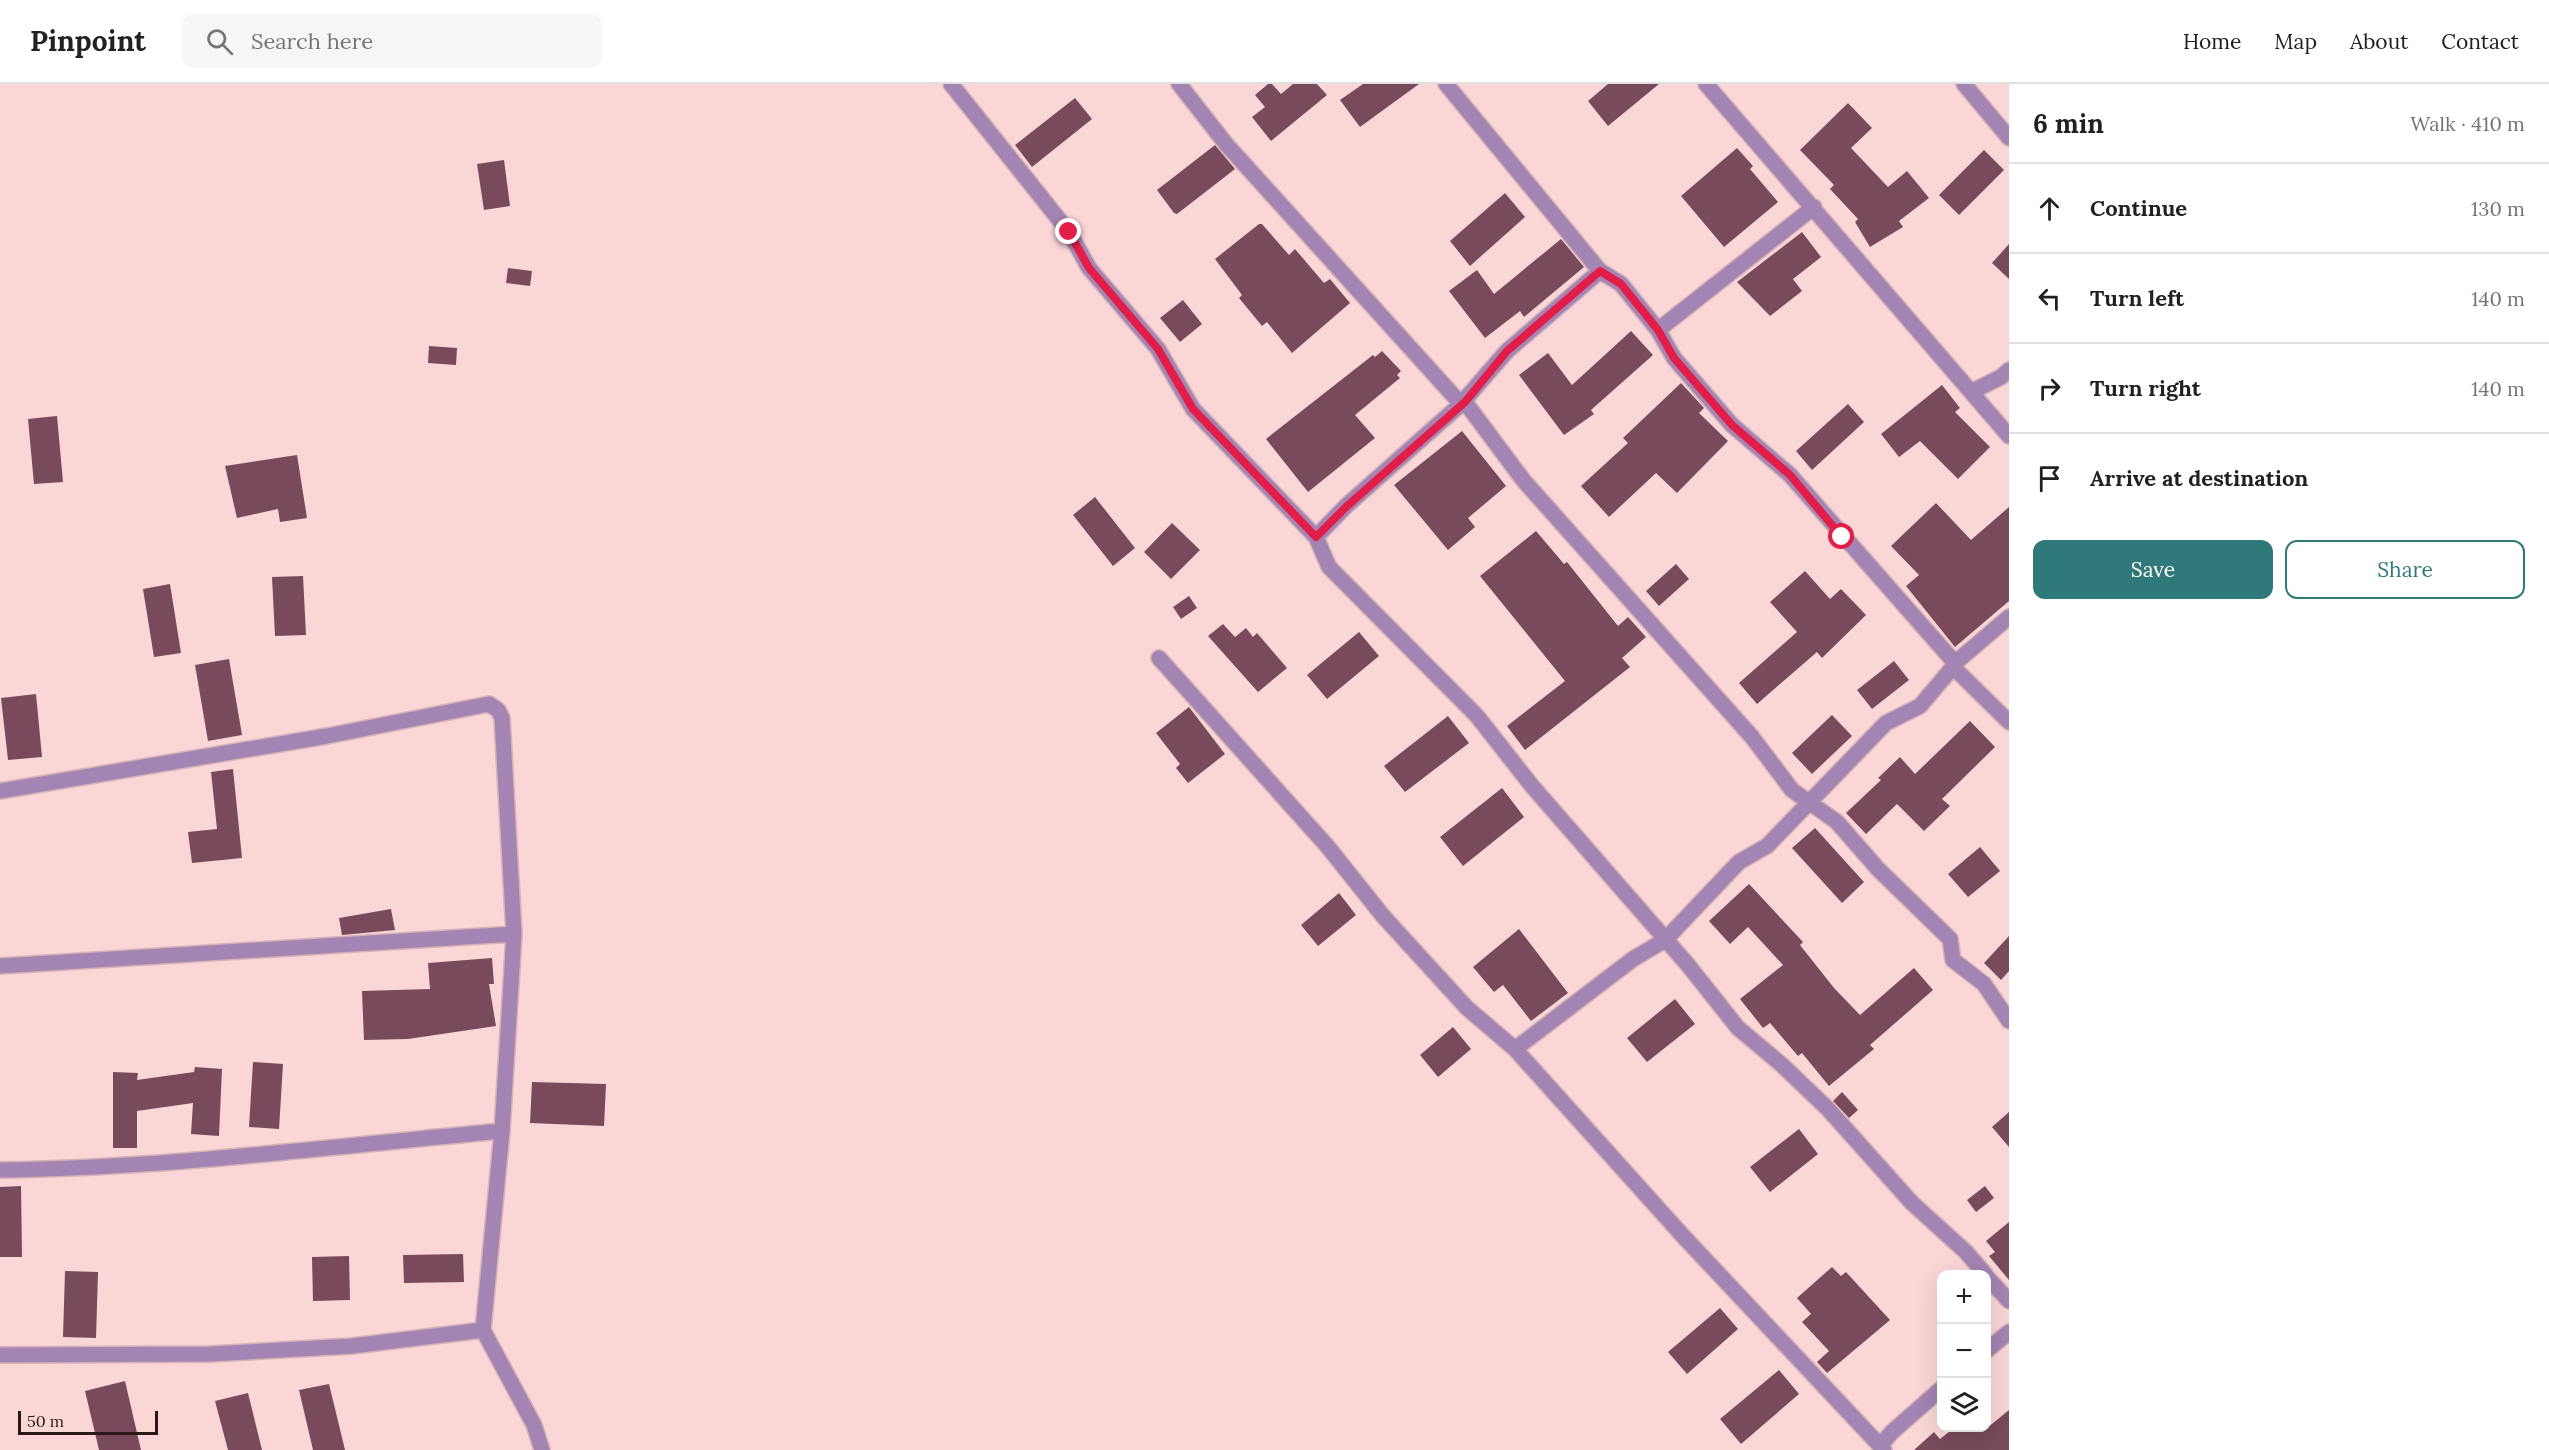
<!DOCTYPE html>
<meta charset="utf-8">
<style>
body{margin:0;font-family:Lora,serif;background:#f6f6f6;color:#202124}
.controls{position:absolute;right:18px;bottom:18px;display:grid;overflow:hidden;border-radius:12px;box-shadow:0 6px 24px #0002}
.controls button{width:54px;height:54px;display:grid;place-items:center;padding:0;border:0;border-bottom:2px solid #e0e0e0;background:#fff;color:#202124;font:30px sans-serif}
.scale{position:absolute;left:18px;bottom:15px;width:140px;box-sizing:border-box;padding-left:6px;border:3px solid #2c1719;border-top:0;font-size:16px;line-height:21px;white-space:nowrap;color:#2c1719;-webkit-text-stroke:4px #fad6d7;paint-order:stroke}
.stop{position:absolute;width:18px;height:18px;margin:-14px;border:4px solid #e11d48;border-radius:50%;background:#fff}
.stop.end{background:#e11d48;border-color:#fff;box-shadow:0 2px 6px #0008}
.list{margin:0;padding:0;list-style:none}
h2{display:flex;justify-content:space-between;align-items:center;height:78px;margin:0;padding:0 24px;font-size:26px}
h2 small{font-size:20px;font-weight:400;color:#757577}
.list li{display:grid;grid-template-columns:39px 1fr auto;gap:18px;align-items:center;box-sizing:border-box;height:90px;padding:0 24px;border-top:2px solid #e0e0e0}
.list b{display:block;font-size:22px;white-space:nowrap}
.list em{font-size:20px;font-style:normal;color:#757577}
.actions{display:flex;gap:12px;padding:18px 24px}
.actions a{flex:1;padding:14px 0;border:2px solid #30797a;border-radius:12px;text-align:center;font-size:21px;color:#30797a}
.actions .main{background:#30797a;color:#fff}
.icon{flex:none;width:33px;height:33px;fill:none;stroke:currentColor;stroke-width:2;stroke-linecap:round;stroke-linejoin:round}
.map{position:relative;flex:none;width:2009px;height:1366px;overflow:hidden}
header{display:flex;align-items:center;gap:36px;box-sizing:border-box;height:84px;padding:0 30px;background:#fff;border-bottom:2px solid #e0e0e0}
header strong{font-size:28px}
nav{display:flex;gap:33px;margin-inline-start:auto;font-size:21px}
.search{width:420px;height:54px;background:#f6f6f6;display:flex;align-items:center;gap:15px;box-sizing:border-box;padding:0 21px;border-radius:12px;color:#757577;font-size:22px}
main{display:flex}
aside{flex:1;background:#fff}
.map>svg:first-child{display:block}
.building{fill:#784a5b}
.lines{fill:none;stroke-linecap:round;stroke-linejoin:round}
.minor-casing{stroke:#d5b4b5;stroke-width:18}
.minor{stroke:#a484b2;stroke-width:15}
.route{stroke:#e11d48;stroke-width:8}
</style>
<header>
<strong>Pinpoint</strong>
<div class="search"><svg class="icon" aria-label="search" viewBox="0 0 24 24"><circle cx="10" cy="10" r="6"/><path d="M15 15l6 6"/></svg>Search here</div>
<nav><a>Home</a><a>Map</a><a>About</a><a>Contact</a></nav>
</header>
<main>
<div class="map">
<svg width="2009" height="1366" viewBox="0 0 2009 1366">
<rect width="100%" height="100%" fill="#fad6d7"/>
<path class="building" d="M1268,0H1272L1281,10L1293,0H1317L1327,11L1271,57L1252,33L1265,23L1255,11Z
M1363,0H1419L1360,43L1340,16Z
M1608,0H1659L1608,42L1588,17Z
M1075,14L1092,35L1032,83L1015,61Z
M1848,19L1872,44L1851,64L1888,103L1907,87L1929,114L1899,137L1903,143L1870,163L1855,138L1858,135L1830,105L1834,101L1800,66Z
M1215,61L1235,85L1177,130L1174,129L1157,106Z
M1737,64L1753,82L1750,85L1778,118L1724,163L1681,112Z
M1984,66L2004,86L1959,131L1939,111Z
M504,76L510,122L484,126L477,80Z
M1505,109L1525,133L1470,182L1450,157Z
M1259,140H1262L1289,171L1295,165L1324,199L1330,195L1350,219L1292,269L1267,238L1262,242L1239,214L1242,211L1215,175Z
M1802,148L1821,173L1793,195L1802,207L1770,232L1737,198Z
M1561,155L1584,183L1524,233L1520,227L1485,254L1449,207L1477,186L1494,210Z
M2009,160V195L1992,179Z
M508,184L532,187L530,202L506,199Z
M1183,216L1202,240L1180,258L1160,234Z
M1631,247L1653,271L1591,326L1594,330L1564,351L1519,291L1548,269L1572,301Z
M429,262L457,264L456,281L428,279Z
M1382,267L1401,287L1397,291L1400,294L1355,331L1375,354L1308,408L1266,355L1373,271L1375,273Z
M1681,299L1704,324L1699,329L1728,357L1677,409L1656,389L1609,433L1581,402L1628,359L1623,354Z
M1942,301L1960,324L1955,328L1990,363L1958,395L1920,357L1899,373L1881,350Z
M1848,320L1864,338L1812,386L1796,367Z
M57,332L63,398L34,400L28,335Z
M1462,347L1506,402L1468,434L1475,443L1448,466L1394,401Z
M297,371L307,434L280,438L278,425L237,434L225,382Z
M1095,413L1135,464L1113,482L1073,431Z
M1936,419L1971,456L2009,423V517L1955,563L1906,502L1919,491L1891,462Z
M1172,439L1200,466L1171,495L1144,468Z
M1536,447L1564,480L1567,478L1618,542L1628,533L1646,553L1622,574L1630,583L1525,666L1507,642L1565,597L1480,492Z
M1676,480L1689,495L1659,522L1646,507Z
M1805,487L1830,515L1841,505L1866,531L1822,574L1817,568L1757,620L1739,599L1797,548L1770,518Z
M303,492L306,551L275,552L272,493Z
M170,500L181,569L154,573L143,505Z
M1189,512L1197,524L1181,535L1173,523Z
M1223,540L1235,553L1246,544L1253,553L1257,549L1287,584L1258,608L1208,552Z
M1359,548L1379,572L1327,615L1307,591Z
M229,575L242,651L208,657L195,581Z
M1894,577L1909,596L1872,625L1857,606Z
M36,610L42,673L8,676L1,614Z
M1189,623L1225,670L1188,699L1176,684L1180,680L1156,649Z
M1832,631L1852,652L1812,690L1792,669Z
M1448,632L1469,659L1405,708L1384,682Z
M1970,637L1995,663L1942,715L1950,722L1924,747L1897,720L1866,750L1846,729L1881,696L1878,694L1900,673L1915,690Z
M233,685L242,774L192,779L188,748L217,745L211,688Z
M1502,704L1524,733L1463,782L1440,753Z
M1815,744L1864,798L1842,819L1792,764Z
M1980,763L2000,787L1968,813L1948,790Z
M1749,800L1803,858L1800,861L1834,904L1860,931L1914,884L1933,906L1870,961L1874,965L1829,1002L1802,969L1798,972L1770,939L1763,944L1740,915L1783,881L1748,843L1730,860L1709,837Z
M1339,809L1356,831L1318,862L1301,841Z
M391,825L395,846L342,851L339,834Z
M1519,845L1568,909L1531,937L1503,901L1494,908L1473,883Z
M2009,852V887L2001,896L1984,879Z
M492,874L494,900H489L496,942L408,955L364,956L362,907L430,905L428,879Z
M1675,915L1695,940L1647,978L1627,954Z
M1453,943L1471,965L1438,993L1420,971Z
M253,978L283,980L279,1045L249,1043Z
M195,983L222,985L219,1052L191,1050L193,1019L137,1027V1064H113V988L138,989L137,996L194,988Z
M532,998L606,1000L604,1042L530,1039Z
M1842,1008L1858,1026L1849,1034L1833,1017Z
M2009,1028V1063L1992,1043Z
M1799,1045L1818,1070L1770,1108L1750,1083Z
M21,1102L22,1173H0V1103Z
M1985,1102L1994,1114L1976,1128L1967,1116Z
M2009,1138V1196L1989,1172L1995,1168L1986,1157Z
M463,1170L464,1198L404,1199L403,1171Z
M349,1172L350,1216L313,1217L312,1173Z
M1832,1183L1841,1192L1846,1188L1890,1236L1827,1289L1817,1278L1829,1267L1802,1238L1811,1230L1797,1214Z
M65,1187L98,1188L96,1254L63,1253Z
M1720,1224L1738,1245L1687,1290L1668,1268Z
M1779,1286L1799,1310L1741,1360L1720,1335Z
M125,1297L141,1366H99L85,1307Z
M329,1300L345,1366H313L299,1306Z
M248,1309L262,1366H228L215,1317Z
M2009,1326V1366H1914L1934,1348L1940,1355L1954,1344H1987Z"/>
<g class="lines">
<g class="minor-casing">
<path id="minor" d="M951,0L1069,148L1089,184L1158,265L1193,325L1316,453L1346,422L1461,320
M1179,0L1226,60L1461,320L1507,267L1600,187
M1446,0L1600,187L1621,200L1658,246L1674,274L1732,341L1790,391L1955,579L1953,583L2009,638
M1706,0L2009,352
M1964,0L2009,54
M1658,246L1814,123
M1973,307L2001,293L2009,286
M1465,318L1524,397L1752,653L1792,706L1837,738L1878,785L1950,855L1953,876L1984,900L2009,937
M1316,453L1329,483L1477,632L1532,702L1688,881L1738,944L1782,981L1828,1025L1912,1119L1966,1168L1985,1190
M1159,574L1328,763L1383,832L1467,924L1515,965L1683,1152L1884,1366
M1955,579L2009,533
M0,707L327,652L489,620L498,626L502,634L514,850L502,1047L483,1246L352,1262L210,1270L0,1271
M0,882L514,850
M1515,965L1633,875L1665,856L1739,778L1767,762L1886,639L1920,622L1953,583
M0,1086C168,1084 334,1062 502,1047
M1986,1192L2009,1217
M483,1246L534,1341L542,1366
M1986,1267L2009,1248
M1880,1362L1892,1348L1942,1304"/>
</g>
<use href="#minor" class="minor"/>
</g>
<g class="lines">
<path class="route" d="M1069,148L1089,184L1158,265L1193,325L1316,453L1346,423L1465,318L1507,267L1600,187L1621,200L1658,246L1674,274L1732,341L1790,391L1842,453"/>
</g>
</svg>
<div class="controls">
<button>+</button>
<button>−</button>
<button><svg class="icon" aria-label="layers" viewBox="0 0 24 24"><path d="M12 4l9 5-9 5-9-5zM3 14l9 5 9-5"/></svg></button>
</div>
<div class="scale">50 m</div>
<div class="stop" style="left:1842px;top:453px"></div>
<div class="stop end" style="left:1069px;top:148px"></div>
</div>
<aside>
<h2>6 min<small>Walk · 410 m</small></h2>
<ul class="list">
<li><svg class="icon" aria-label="ahead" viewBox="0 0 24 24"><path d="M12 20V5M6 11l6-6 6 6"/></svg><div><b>Continue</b></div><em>130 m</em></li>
<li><svg class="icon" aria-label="left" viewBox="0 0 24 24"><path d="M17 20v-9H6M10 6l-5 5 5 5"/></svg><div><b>Turn left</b></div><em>140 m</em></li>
<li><svg class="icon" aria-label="right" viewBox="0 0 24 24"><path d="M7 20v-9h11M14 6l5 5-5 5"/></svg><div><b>Turn right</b></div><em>140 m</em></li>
<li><svg class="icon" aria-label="arrive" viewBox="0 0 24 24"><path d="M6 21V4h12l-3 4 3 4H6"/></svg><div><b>Arrive at destination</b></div></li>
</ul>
<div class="actions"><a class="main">Save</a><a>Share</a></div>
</aside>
</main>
